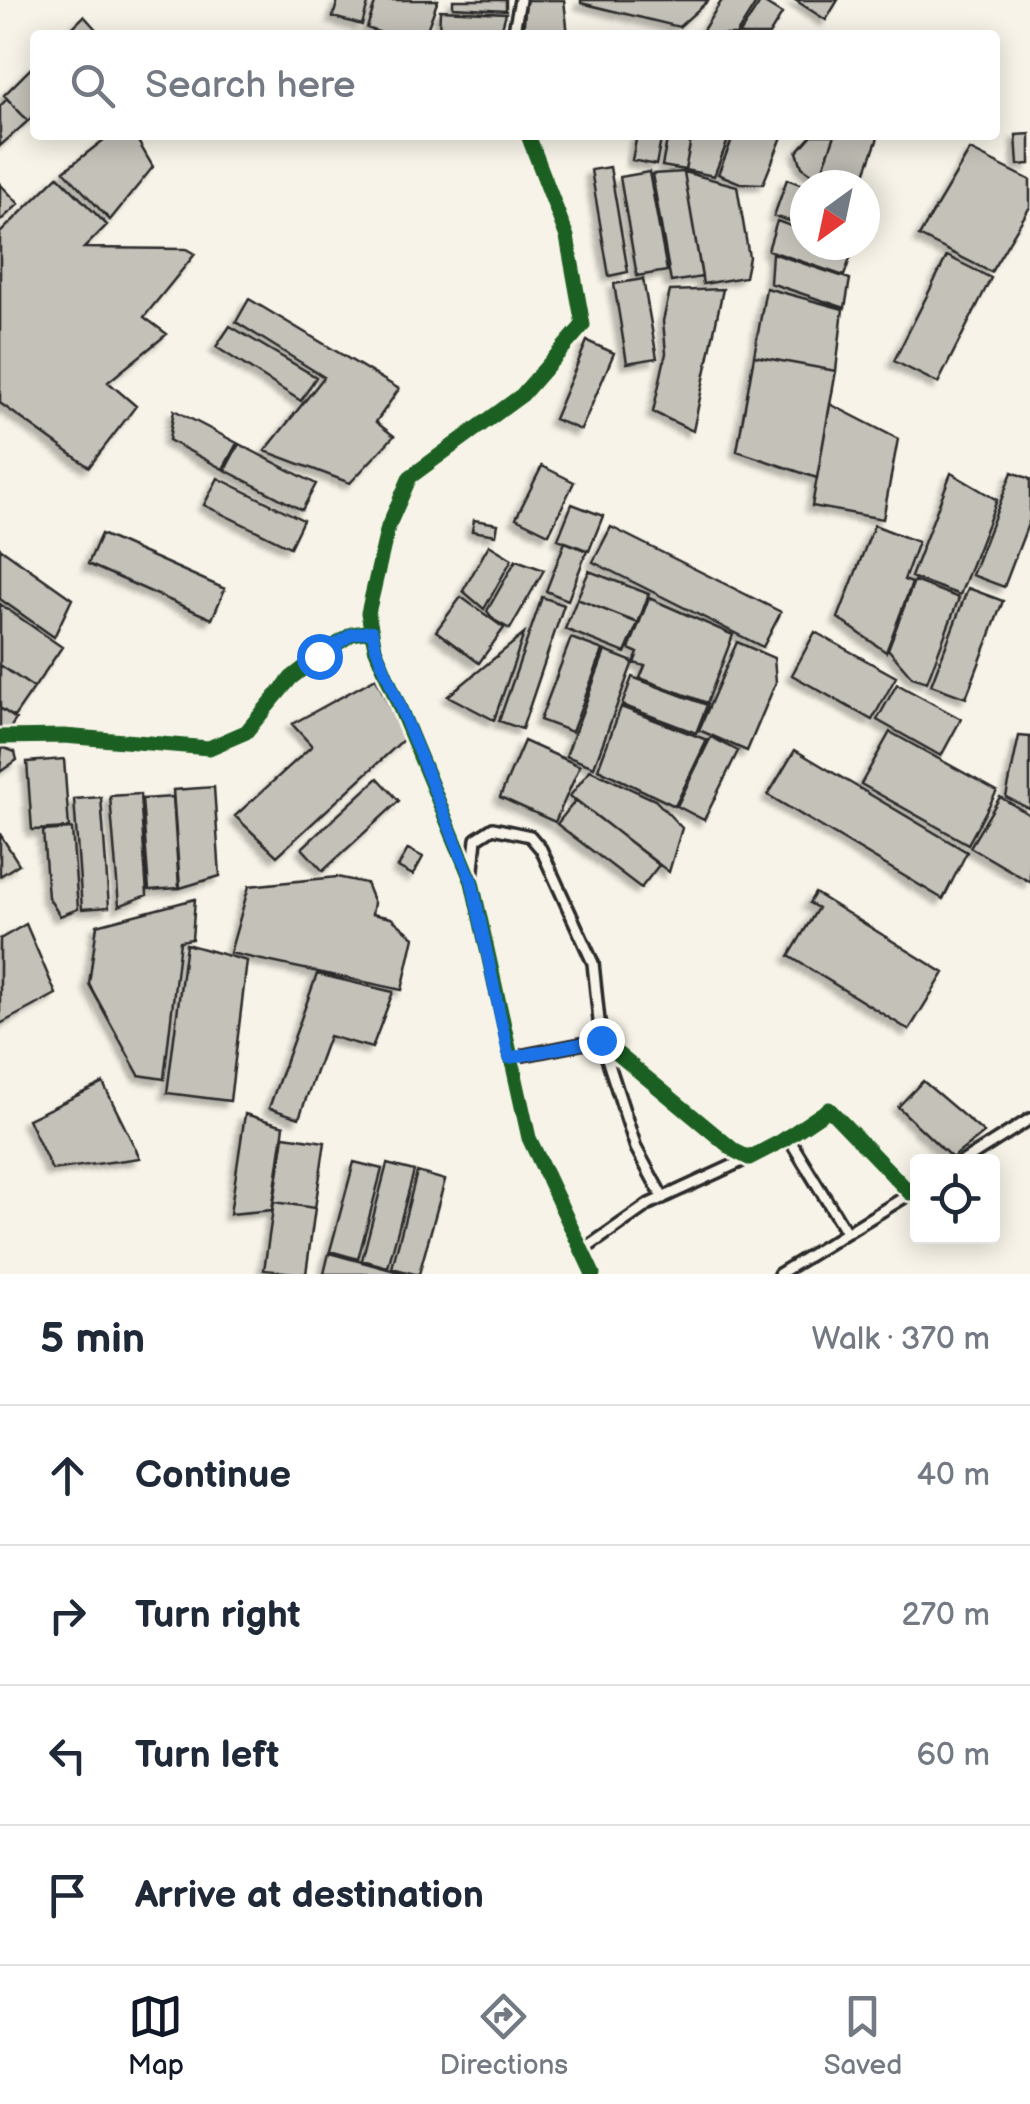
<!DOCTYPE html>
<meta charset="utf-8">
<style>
body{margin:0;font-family:"Balsamiq Sans",sans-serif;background:#f6f6f7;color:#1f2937}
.controls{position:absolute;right:30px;bottom:30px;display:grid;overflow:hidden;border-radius:10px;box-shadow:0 5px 25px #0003}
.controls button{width:90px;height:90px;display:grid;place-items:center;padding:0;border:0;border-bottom:2px solid #e0e1e3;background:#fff;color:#1f2937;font:50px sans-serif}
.compass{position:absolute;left:790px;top:170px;width:90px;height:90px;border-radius:50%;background:#fff;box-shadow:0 5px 25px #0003;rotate:213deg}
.stop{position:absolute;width:30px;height:30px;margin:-22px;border:8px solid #1a73e8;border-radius:50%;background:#fff}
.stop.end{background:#1a73e8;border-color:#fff;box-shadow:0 2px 10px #0008}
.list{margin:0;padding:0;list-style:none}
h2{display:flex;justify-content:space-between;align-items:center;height:130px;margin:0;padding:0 40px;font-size:42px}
h2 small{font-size:32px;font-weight:400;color:#747a83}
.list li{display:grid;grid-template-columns:65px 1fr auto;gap:30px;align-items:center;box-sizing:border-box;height:140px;padding:0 40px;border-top:2px solid #e0e1e3}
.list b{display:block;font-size:38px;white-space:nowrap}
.list em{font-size:32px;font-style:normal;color:#747a83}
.icon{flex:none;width:55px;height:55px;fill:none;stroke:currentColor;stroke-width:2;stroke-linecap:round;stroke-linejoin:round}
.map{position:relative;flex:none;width:1030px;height:1274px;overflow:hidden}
.search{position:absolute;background:#fff;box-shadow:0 5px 25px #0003;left:30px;right:30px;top:30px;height:110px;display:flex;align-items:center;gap:25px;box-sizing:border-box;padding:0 35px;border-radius:10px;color:#747a83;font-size:38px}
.sheet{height:690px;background:#fff}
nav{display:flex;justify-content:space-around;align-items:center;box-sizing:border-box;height:140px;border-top:2px solid #e0e1e3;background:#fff;font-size:28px;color:#747a83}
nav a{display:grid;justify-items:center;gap:5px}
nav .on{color:#111827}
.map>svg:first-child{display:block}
.building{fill:#c4c1b9;stroke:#2b2b2b;stroke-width:2.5;filter:url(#shadow)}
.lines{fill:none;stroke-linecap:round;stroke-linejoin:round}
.minor-casing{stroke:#2b2b2b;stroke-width:16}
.minor{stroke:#f7f3e8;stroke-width:9}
.cycleway-casing{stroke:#f7f3e8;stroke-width:21}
.cycleway{stroke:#1b5e20;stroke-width:15}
.route{stroke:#1a73e8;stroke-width:12}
</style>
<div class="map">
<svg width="1030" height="1274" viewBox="0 0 1030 1274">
<defs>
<filter id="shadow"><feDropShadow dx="-5.5" dy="5.5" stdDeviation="2.5" flood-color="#0004"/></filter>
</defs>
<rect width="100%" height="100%" fill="#f7f3e8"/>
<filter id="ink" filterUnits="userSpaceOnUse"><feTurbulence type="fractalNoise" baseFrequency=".01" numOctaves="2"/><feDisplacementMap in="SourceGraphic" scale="20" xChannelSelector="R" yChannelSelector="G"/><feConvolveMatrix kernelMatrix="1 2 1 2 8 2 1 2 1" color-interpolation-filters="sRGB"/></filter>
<g filter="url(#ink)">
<path class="building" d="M338,0H369L362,25L333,17Z
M376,0H438L425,35H387L367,28Z
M453,0H506V10L453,7Z
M526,0H564L568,35H523Z
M581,0H709L679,27L581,3Z
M722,0H758L736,35H700Z
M795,0H838L826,20Z
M761,1L782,14L769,35H739Z
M440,10L506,13L500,35H439Z
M84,16L101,35H65Z
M35,64V114L28,121L4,95Z
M7,99L28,121L0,146V106Z
M1030,134V164L1018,165L1016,135Z
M110,135H140L138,141L153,167L110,220L64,171Z
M637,135H662L656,165L632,160Z
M668,135H692L685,170L662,166Z
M692,135H730L714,176L685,170Z
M734,135L782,137L763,184L740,183L718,174Z
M812,135H835L819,179L802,167L797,152Z
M835,135H879L861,185H837L819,179Z
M970,150L1030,180V207L991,272L919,236Z
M610,167L628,272L609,276L591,170Z
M649,172L667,271L637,276L620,177Z
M684,172L702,277L671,282L652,174Z
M684,172L737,186L749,257L745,277L703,284Z
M58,176L107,225L84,248L186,249L195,254L144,317L167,334L108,382L136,406L89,467L0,403V233Z
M787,179L805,186V226L774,216Z
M0,184L19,204L0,221Z
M777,221L805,231V245L854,247L844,276L768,250Z
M772,253L850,279L845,308L770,283Z
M947,256L991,278L938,383L894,361Z
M643,279L657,358L627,363L614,284Z
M766,288L843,309L836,371L754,356Z
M723,289L693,431L653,412L666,353L663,321L670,291Z
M249,299L399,389L376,422L394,436L350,483L265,451L324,377L236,322Z
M230,326L316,377L301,401L216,347Z
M587,341L614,353L581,430L554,419Z
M754,356L836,371L817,478L737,451Z
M830,404L898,439L883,519L812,506Z
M174,410L237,443L223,469L169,440Z
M239,444L316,484L302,510L225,470Z
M542,466L574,482L549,534L516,518Z
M1012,472L1030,479V519L1004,587L972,575Z
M951,473L997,500L960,595L911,577Z
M218,478L303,520L290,547L204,505Z
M572,504L603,516L589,551L558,539Z
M474,520L498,524L496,535L472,531Z
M874,525L918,542L904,580L912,583L886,652L838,618Z
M611,527L781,612L763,647L593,562Z
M101,534L225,589L212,619L88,564Z
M565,542L587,551L568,600L546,591Z
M489,545L512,559L484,609L463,591Z
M0,548L72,599L54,637L0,599Z
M516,560L544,570L510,629L494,620L487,611Z
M589,571L649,594L638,623L577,599Z
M914,581L959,598L927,682L912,677L888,649Z
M968,588L1003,601L966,698L931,685Z
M461,597L504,628L479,663L436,631Z
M542,597L564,605L522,729L499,721Z
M649,598L733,635L707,703L640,678L645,666L634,663L638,653L629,649Z
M577,599L638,623L625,653L565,629Z
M0,604L62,647L34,688L0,665Z
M815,632L896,677L872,720L792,675Z
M524,634L494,720L448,696Z
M571,638L603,650L572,732L540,720Z
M737,642L774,658L776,682L747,751L699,730Z
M605,651L633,662L594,767L566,756Z
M0,665L34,688L14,717L0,708Z
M632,677L707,705L696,733L622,705Z
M376,678L404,739L277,856L235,816L312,746L292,724Z
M897,684L961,719L941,756L877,720Z
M621,707L707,740L675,806L598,769Z
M0,708L16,719L7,733H0Z
M890,732L997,791L968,844L861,784Z
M1019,736L1030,737V809L1006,797Z
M711,737L738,751L704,820L677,806Z
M524,741L580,766L555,822L500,797Z
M2,747L15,752L17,760L0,772Z
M795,750L967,852L943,899L768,795Z
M64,759L69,828L32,830L27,762Z
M590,770L655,800L682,828L669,872L570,796Z
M378,778L399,801L323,871L302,848Z
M214,787L220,876L180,888L173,790Z
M140,794L147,895L119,906L110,796Z
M101,797L109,907L82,909L74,799Z
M173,797L179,888L149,890L142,799Z
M1000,797L1030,815V882L970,847Z
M576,800L659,865L641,888L557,824Z
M72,829L78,909L60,916L48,897L43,831Z
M0,834L19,864L0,876Z
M408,849L423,857L413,875L398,867Z
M337,877L366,883L374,903L372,914L391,918L414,937L402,990L230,953L249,886Z
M815,893L944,973L909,1030L789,956L818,908L809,903Z
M195,899L192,939L180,941L164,1079L139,1075L89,984L97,925Z
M26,924L56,994L0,1024V939Z
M186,944L247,961L230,1101L167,1093Z
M317,974L393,992L372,1048L329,1036L299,1118L269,1108Z
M923,1081L984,1133L952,1158L898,1107Z
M103,1083L140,1158L52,1170L28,1119Z
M245,1114L284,1126L272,1210L230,1214Z
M284,1136L325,1142L315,1208L274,1202Z
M354,1162L382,1169L358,1259L330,1251Z
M387,1164L414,1171L388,1267L362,1260Z
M417,1172L445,1180L419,1274H415L392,1268Z
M274,1202L315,1208L306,1274L264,1270Z
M329,1253L406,1274H324Z"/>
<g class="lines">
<g class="minor-casing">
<path id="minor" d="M513,35L520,0
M528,135L567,237L583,325L522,395L410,477L388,527L368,613L375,648L472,882L529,1138L593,1274
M0,737L64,736L209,748L246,732L291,678L319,656L352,634L372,631
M472,879L476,839L493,828L530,836L541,849L593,963L601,1040L509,1058
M601,1040L735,1151L749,1158L780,1142L829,1109L910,1193
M602,1043L636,1148L663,1198
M788,1137L846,1232
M962,1162L1030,1119
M582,1251L649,1204L749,1158
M779,1274L918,1189"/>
</g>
<use href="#minor" class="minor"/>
<g class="cycleway-casing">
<path id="cycleway" d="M528,135L567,237L583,325L522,395L410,477L388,527L368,613L375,648L472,882L529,1138L593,1274
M0,737L64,736L209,748L246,732L291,678L319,656L352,634L372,631
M601,1040L735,1151L749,1158L780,1142L829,1109L910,1193"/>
</g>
<use href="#cycleway" class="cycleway"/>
</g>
</g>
<g class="lines" filter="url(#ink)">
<path class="route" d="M319,656L352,634L372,631L376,648L472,882L509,1058L601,1040"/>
</g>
</svg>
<div class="controls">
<button><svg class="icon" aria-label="locate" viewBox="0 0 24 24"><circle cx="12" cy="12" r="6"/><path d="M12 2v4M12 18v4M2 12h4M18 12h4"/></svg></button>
</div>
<svg class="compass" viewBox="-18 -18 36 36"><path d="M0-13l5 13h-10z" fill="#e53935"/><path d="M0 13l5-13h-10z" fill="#747a83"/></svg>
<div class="stop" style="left:319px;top:656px"></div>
<div class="stop end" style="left:601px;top:1040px"></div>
<div class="search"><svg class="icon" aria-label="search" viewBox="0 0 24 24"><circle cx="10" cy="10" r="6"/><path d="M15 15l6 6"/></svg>Search here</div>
</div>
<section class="sheet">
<h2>5 min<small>Walk · 370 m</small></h2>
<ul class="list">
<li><svg class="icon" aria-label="ahead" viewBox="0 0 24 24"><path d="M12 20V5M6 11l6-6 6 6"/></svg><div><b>Continue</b></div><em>40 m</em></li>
<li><svg class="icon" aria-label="right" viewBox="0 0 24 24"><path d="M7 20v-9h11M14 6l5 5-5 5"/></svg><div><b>Turn right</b></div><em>270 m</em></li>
<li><svg class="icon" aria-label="left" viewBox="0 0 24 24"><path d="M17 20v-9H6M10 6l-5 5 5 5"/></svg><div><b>Turn left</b></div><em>60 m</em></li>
<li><svg class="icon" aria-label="arrive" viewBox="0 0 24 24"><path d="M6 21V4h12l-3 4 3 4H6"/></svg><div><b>Arrive at destination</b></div></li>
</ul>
</section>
<nav>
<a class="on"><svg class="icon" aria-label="map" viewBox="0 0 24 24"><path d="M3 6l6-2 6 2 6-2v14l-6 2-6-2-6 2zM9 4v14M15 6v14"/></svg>Map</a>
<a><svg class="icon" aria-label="directions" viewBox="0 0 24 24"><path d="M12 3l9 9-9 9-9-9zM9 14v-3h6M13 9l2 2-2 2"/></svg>Directions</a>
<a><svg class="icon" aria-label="saved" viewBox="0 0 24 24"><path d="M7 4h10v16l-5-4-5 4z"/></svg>Saved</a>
</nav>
